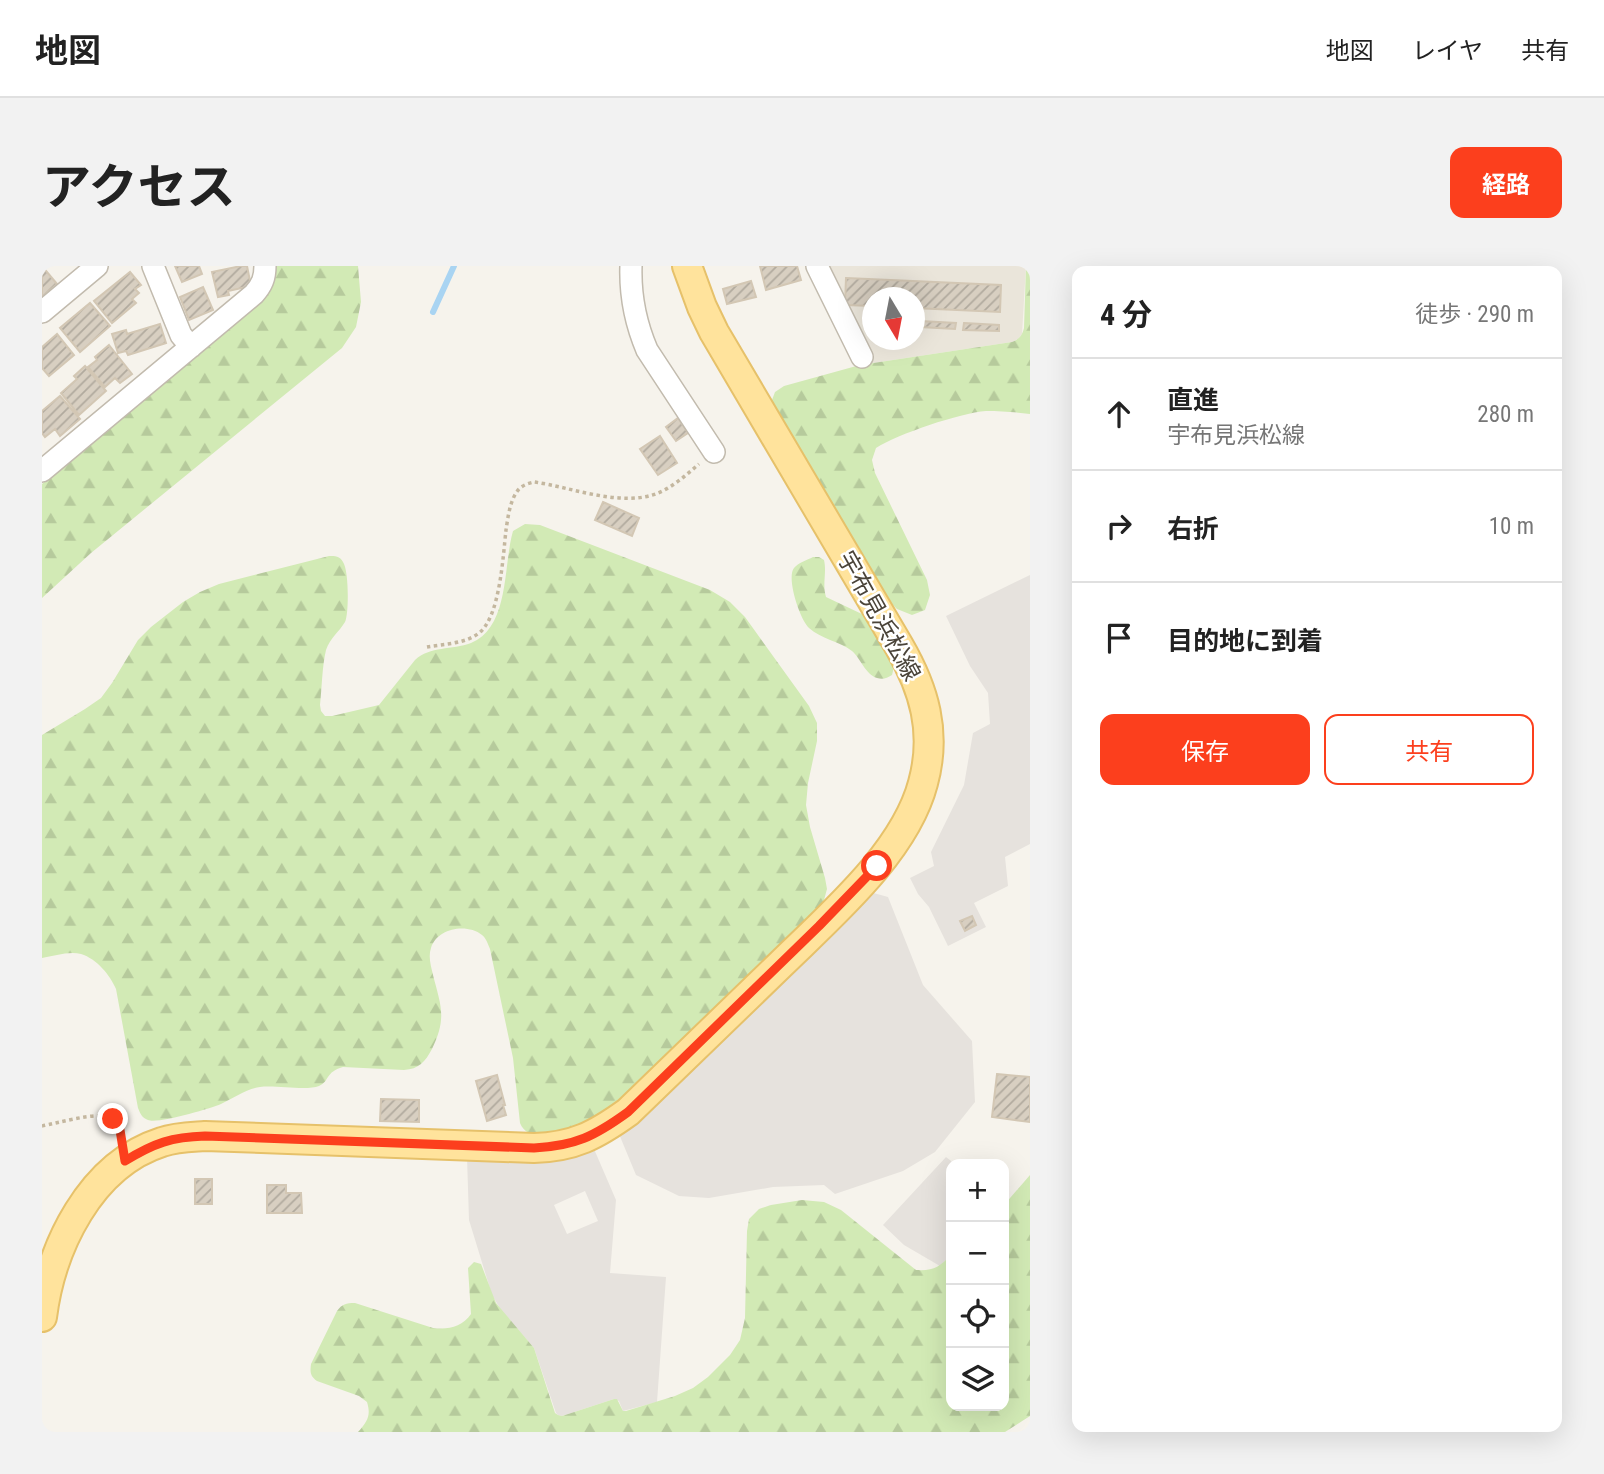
<!DOCTYPE html>
<html lang="ja">
<meta charset="utf-8">
<style>
body{margin:0;font-family:"Roboto Condensed","Noto Sans JP",sans-serif;background:#f2f2f2;color:#222}
.controls{position:absolute;right:21px;bottom:21px;display:grid;overflow:hidden;border-radius:14px;box-shadow:0 7px 28px #0002}
.controls button{width:63px;height:63px;display:grid;place-items:center;padding:0;border:0;border-bottom:2px solid #e0e0e0;background:#fff;color:#222;font:35px sans-serif}
.compass{position:absolute;left:820px;top:21px;width:63px;height:63px;border-radius:50%;background:#fff;box-shadow:0 7px 28px #0002;rotate:170deg}
.stop{position:absolute;width:21px;height:21px;margin:-16px;border:5px solid #fc3f1d;border-radius:50%;background:#fff}
.stop.end{background:#fc3f1d;border-color:#fff;box-shadow:0 2px 7px #0008}
.list{margin:0;padding:0;list-style:none}
h2{display:flex;justify-content:space-between;align-items:center;height:91px;margin:0;padding:0 28px;font-size:30px}
h2 small{font-size:23px;font-weight:400;color:#767676}
.list li{display:grid;grid-template-columns:46px 1fr auto;gap:21px;align-items:center;box-sizing:border-box;height:112px;padding:0 28px;border-top:2px solid #e0e0e0}
.list b{display:block;font-size:26px;white-space:nowrap}
.list p{margin:0;font-size:23px;white-space:nowrap;color:#767676}
.list em{font-size:23px;font-style:normal;color:#767676}
.actions{display:flex;gap:14px;padding:21px 28px}
.actions a{flex:1;padding:16px 0;border:2px solid #fc3f1d;border-radius:14px;text-align:center;font-size:24px;color:#fc3f1d}
.actions .main{background:#fc3f1d;color:#fff}
.icon{flex:none;width:38px;height:38px;fill:none;stroke:currentColor;stroke-width:2;stroke-linecap:round;stroke-linejoin:round}
.map{position:relative;flex:none;width:988px;height:1166px;overflow:hidden;border-radius:14px}
header{display:flex;align-items:center;gap:42px;box-sizing:border-box;height:98px;padding:0 35px;background:#fff;border-bottom:2px solid #e0e0e0}
header strong{font-size:33px}
nav{display:flex;gap:38px;margin-inline-start:auto;font-size:24px}
.intro{display:flex;align-items:center;justify-content:space-between;box-sizing:border-box;height:168px;padding:0 42px}
h1{margin:0;font-size:49px}
.button{padding:18px 32px;border-radius:14px;background:#fc3f1d;color:#fff;font-size:24px;font-weight:700}
main{display:flex;gap:42px;padding:0 42px}
aside{flex:1;background:#fff;border-radius:14px;box-shadow:0 7px 28px #0002}
.map>svg:first-child{display:block}
.residential{fill:#eae5da;fill-rule:evenodd}
.industrial{fill:#e6e2dd;fill-rule:evenodd}
.forest{fill:url(#forest-firs)}
.lines{fill:none;stroke-linecap:round;stroke-linejoin:round}
.stream{stroke:#a9d4f2;stroke-width:6}
.building{fill:url(#building-hatch);stroke:#d3c7b4;stroke-width:2}
.minor-casing{stroke:#c2bbae;stroke-width:24}
.major-casing{stroke:#e6c16a;stroke-width:32}
.path{stroke:#c4b79f;stroke-width:3.5;stroke-dasharray:3.5 3.5;stroke-linecap:butt}
.minor{stroke:#fff;stroke-width:21}
.major{stroke:#ffe39c;stroke-width:28}
.route{stroke:#fc3f1d;stroke-width:9}
.labels{text-anchor:middle;dominant-baseline:central;stroke-width:5;stroke-linejoin:round;paint-order:stroke}
.street-label{font-size:24px;fill:#4b4439;stroke:#fff}
</style>
<header>
<strong>地図</strong>
<nav><a>地図</a><a>レイヤ</a><a>共有</a></nav>
</header>
<div class="intro"><h1>アクセス</h1><a class="button">経路</a></div>
<main>
<div class="map">
<svg width="988" height="1166" viewBox="0 0 988 1166">
<defs>
<pattern id="forest-firs" width="22" height="20" patternUnits="userSpaceOnUse" patternTransform="scale(1.75)"><rect width="22" height="20" fill="#d2eab5"/><path d="M5 1l3.5 6h-7zM16 11l3.5 6h-7z" fill="#b6ca9c"/></pattern>
<pattern id="building-hatch" width="6" height="6" patternUnits="userSpaceOnUse" patternTransform="scale(1.75)"><rect width="6" height="6" fill="#d8cfc1"/><path d="M-1 1l2-2M0 6l6-6M5 7l2-2" fill="none" stroke="#b1aa9e"/></pattern>
</defs>
<rect width="100%" height="100%" fill="#f6f3ec"/>
<path class="residential" d="M768,0H984L980,68L976,73L970,76L818,99ZM830,32H872V74H830Z"/>
<path class="industrial" d="M988,309V578L963,591L966,620L932,637L944,661L906,680L887,641L876,628L868,612L892,600L889,586L922,519L931,467L948,458L946,427L928,400L904,350Z
M828,626L846,631L881,719L930,775L933,836L893,886L861,905L793,928L782,919L731,921L667,932L637,930L594,909L577,868Z
M552,883L574,934L568,1007L624,1011L615,1136L581,1145L577,1135L572,1133L520,1150L516,1149L514,1147L492,1082L459,1044L450,1029L427,954L425,891H528ZM543,925L556,955L525,968L512,939Z
M904,891L913,898H909V989L898,1000L862,979L841,959Z"/>
<path class="forest" d="M233,0H316L319,36L314,61L300,82L49,287L0,332V218L219,35Z
M984,0H988V148C973,146 959,145 944,145C918,147 856,168 834,182L830,194L833,207L885,314L888,329L883,344L870,349L855,343L843,331L732,144L730,134L733,126L742,120L818,99L970,76C977,73 980,70 982,62Z
M483,258L498,259L668,324L688,336L703,351L767,440L775,457V475L766,517L764,539L768,561L783,612L785,623L782,634L777,642L577,836C560,850 491,890 478,857L471,792L448,683C446,678 444,672 440,669C425,657 395,662 389,682C386,691 389,700 391,709C399,740 405,752 390,783C383,796 377,803 362,804L301,801C283,806 288,815 277,820C265,825 234,819 218,821C204,823 192,832 179,838C167,843 116,858 106,854C100,852 98,847 96,842L74,723C68,709 55,693 39,688C27,685 12,690 0,692V469L43,443L59,432L70,417L96,374L109,361L141,336L158,326L177,318L287,290C293,290 298,290 301,296C307,304 307,348 303,356C297,366 288,372 284,384C280,401 280,421 278,439L279,445L283,450H290L337,439L373,394C388,380 410,384 429,377C468,361 461,299 471,265Z
M771,291H777L782,294C785,307 780,318 784,331L822,349L830,358L850,392L852,401L850,409C845,412 841,414 835,412C823,408 819,393 810,385C797,375 779,373 767,362C758,354 744,312 752,302C756,297 765,294 771,291Z
M988,909V1150L963,1166H316C326,1155 329,1149 325,1136L317,1130L275,1115C268,1110 268,1106 269,1098L295,1045C300,1038 304,1037 313,1037L391,1062C406,1064 420,1061 429,1048L426,1002L432,996L439,998L454,1037L492,1082L513,1147L516,1149L520,1150L572,1133H575L581,1145H584L633,1130L651,1122L666,1111L688,1089L698,1074L703,1052L705,965L707,953L717,943L729,939L760,934L782,936L799,944L874,1004C892,1005 897,1001 909,989V1140H962V939Z"/>
<g class="lines">
<path class="stream" d="M391,46L412,0"/>
</g>
<path class="building" d="M0,0L15,18L0,31Z
M133,0H157L160,8L140,16Z
M199,0H205L209,20L186,25L187,29L176,31L170,6Z
M718,0H755L759,14L724,24Z
M88,6L99,19L93,23L97,27L90,33L94,37L70,57L52,35Z
M804,12L959,19L958,46L872,42V32H830V40L803,39Z
M709,15L714,31L685,38L681,23Z
M161,21L171,44L147,54L138,31Z
M48,37L68,60L38,86L18,62Z
M878,55L914,57L913,63L878,61Z
M922,57L957,59V65L921,64Z
M118,58L124,77L86,89L84,85L76,87L70,68L84,64L85,68Z
M15,68L32,89L7,110L0,102V81Z
M67,79L90,108L78,117L73,112L63,121L46,101L55,94L53,91Z
M43,100L64,125L37,149L19,127L35,113L32,110Z
M18,130L38,153L18,170L13,163L3,171L0,167V145Z
M636,152L646,167L634,175L624,161Z
M618,170L635,197L616,209L598,183Z
M561,236L597,252L590,270L553,254Z
M930,650L934,659L923,665L918,655Z
M955,808L988,811V856L950,851Z
M455,809L463,839H461L464,849L445,855L434,815Z
M339,833L377,834V856L338,855Z
M153,913H170V938H153Z
M225,919H244V927H259L260,947H225Z"/>
<g class="lines">
<g class="minor-casing">
<path id="minor" d="M111,0L139,69L149,81
M589,0C588,30 593,56 605,84L672,186
M775,0L820,91
M0,46L55,0
M0,205L212,28C220,19 223,12 223,0"/>
</g>
<g class="major-casing">
<path id="major" d="M0,1051C9,981 48,899 120,876C134,871 149,871 163,870L492,882C532,881 554,869 586,846C637,797 688,748 739,698C789,649 863,586 881,517C895,466 882,423 857,380L672,66L660,41L645,0"/>
</g>
<path class="path" d="M385,381C401,378 423,378 437,367C458,351 461,290 464,264C466,251 468,233 477,223C481,219 487,217 492,216C529,221 580,242 616,227C631,221 644,209 657,198
M0,860C15,857 54,846 67,851C75,854 77,861 79,869"/>
<use href="#minor" class="minor"/>
<use href="#major" class="major"/>
</g>
<g class="lines">
<path class="route" d="M71,853L78,864L83,895C112,877 130,871 163,870L492,882C533,880 553,870 586,846L777,660L835,600"/>
</g>
<g class="labels">
<g class="street-label">
<text transform="translate(837 350) rotate(61)">宇布見浜松線</text>
</g>
</g>
</svg>
<div class="controls">
<button>+</button>
<button>−</button>
<button><svg class="icon" aria-label="locate" viewBox="0 0 24 24"><circle cx="12" cy="12" r="6"/><path d="M12 2v4M12 18v4M2 12h4M18 12h4"/></svg></button>
<button><svg class="icon" aria-label="layers" viewBox="0 0 24 24"><path d="M12 4l9 5-9 5-9-5zM3 14l9 5 9-5"/></svg></button>
</div>
<svg class="compass" viewBox="-18 -18 36 36"><path d="M0-13l5 13h-10z" fill="#e53935"/><path d="M0 13l5-13h-10z" fill="#767676"/></svg>
<div class="stop" style="left:835px;top:600px"></div>
<div class="stop end" style="left:71px;top:853px"></div>
</div>
<aside>
<h2>4 分<small>徒歩 · 290 m</small></h2>
<ul class="list">
<li><svg class="icon" aria-label="ahead" viewBox="0 0 24 24"><path d="M12 20V5M6 11l6-6 6 6"/></svg><div><b>直進</b><p>宇布見浜松線</p></div><em>280 m</em></li>
<li><svg class="icon" aria-label="right" viewBox="0 0 24 24"><path d="M7 20v-9h11M14 6l5 5-5 5"/></svg><div><b>右折</b></div><em>10 m</em></li>
<li><svg class="icon" aria-label="arrive" viewBox="0 0 24 24"><path d="M6 21V4h12l-3 4 3 4H6"/></svg><div><b>目的地に到着</b></div></li>
</ul>
<div class="actions"><a class="main">保存</a><a>共有</a></div>
</aside>
</main>
